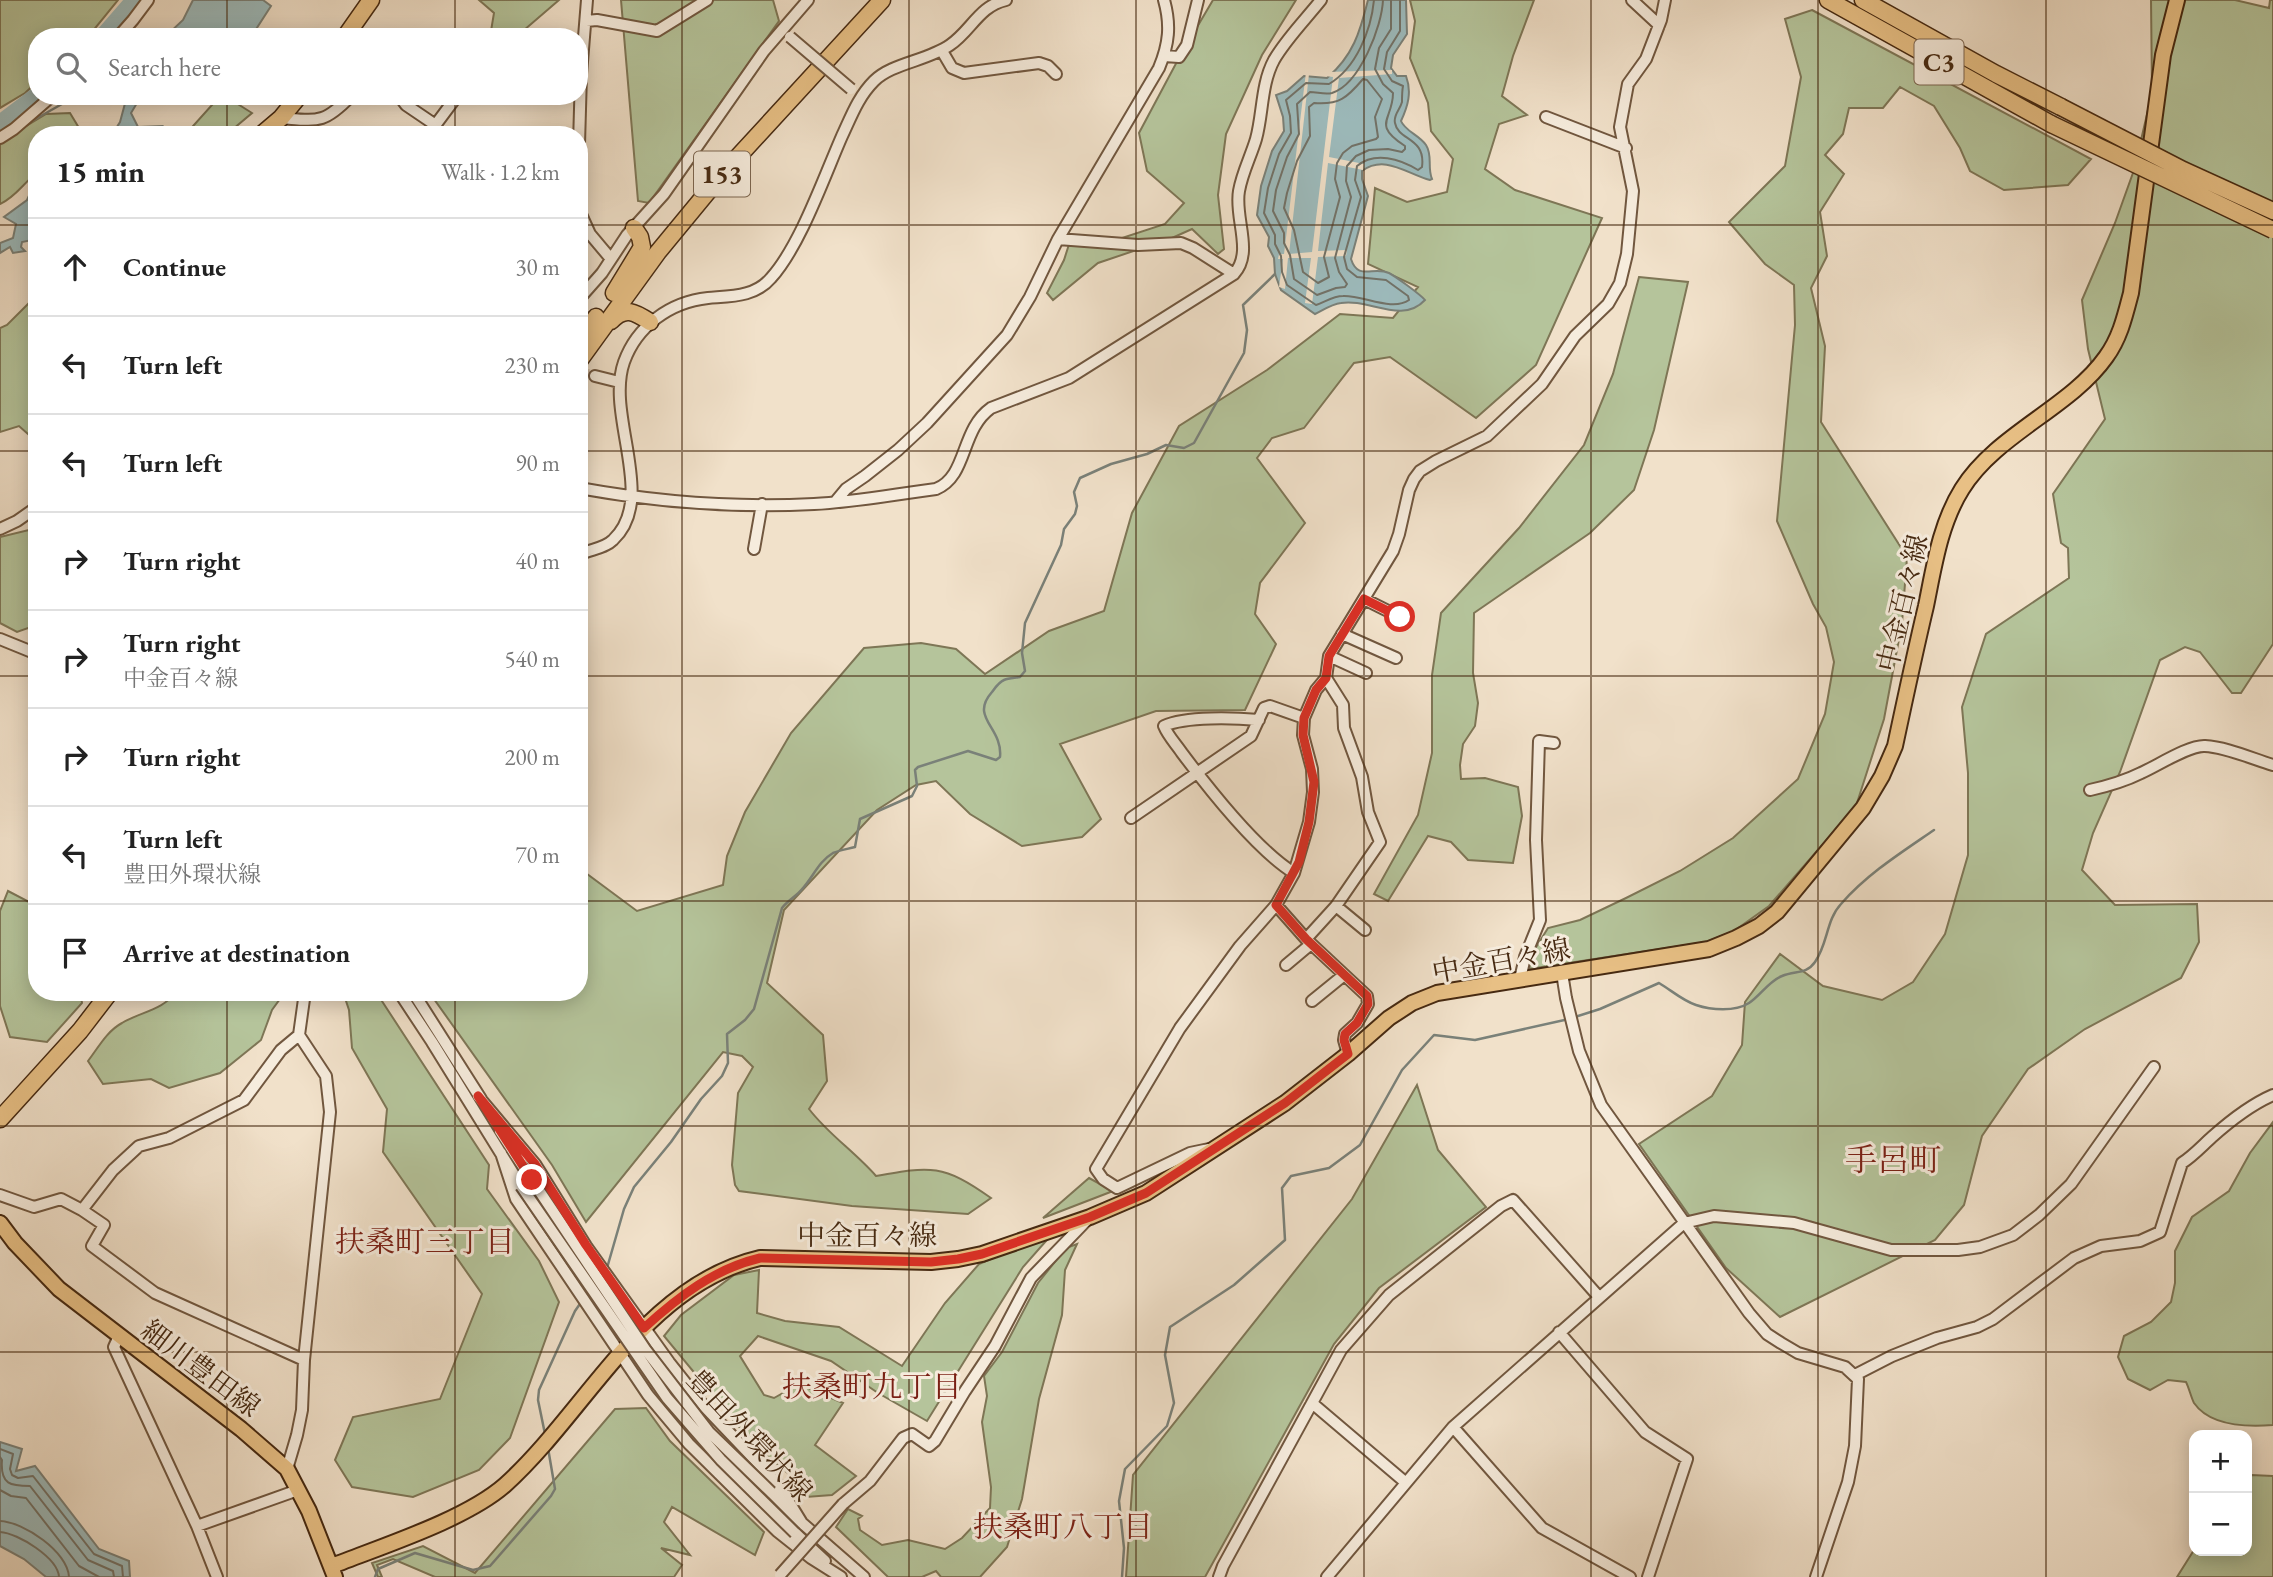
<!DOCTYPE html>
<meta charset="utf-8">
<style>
body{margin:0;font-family:"EB Garamond","Noto Serif JP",serif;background:#f2f2f2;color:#222}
.controls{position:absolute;right:21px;bottom:21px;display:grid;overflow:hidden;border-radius:14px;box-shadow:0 4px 18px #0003}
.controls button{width:63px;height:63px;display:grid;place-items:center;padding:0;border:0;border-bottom:2px solid #e0e0e0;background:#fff;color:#222;font:35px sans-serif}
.stop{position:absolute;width:21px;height:21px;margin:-16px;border:5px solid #d93025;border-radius:50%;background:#fff}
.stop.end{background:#d93025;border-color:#fff;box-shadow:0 2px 7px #0008}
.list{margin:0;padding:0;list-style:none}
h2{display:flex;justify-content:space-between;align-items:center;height:91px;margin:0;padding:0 28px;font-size:30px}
h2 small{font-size:23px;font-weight:400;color:#767676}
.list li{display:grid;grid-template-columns:46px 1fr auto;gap:21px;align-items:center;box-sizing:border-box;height:98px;padding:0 28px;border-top:2px solid #e0e0e0}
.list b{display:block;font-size:26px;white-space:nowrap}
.list p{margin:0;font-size:23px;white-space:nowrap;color:#767676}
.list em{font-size:23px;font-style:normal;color:#767676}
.icon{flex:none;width:38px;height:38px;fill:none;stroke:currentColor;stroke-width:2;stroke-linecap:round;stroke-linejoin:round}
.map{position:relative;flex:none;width:2273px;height:1577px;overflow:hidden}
.search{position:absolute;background:#fff;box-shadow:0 4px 18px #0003;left:28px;top:28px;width:560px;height:77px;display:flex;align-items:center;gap:18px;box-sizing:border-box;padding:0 24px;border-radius:28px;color:#767676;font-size:26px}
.panel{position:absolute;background:#fff;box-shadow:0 4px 18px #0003;left:28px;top:126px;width:560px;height:875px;border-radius:28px}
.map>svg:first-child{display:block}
.green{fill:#b5c49b;stroke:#7e7656;stroke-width:2}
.water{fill:#9dbcbe;stroke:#7a8179;stroke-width:2}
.pier{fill:#f1e1ca;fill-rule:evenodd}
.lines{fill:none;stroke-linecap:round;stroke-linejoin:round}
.shore{stroke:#727268;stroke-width:2}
.stream{stroke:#7a8179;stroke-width:2.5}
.river{stroke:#9dbcbe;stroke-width:18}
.minor-tunnel{stroke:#cfbca5;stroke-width:10;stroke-dasharray:10 5;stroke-linecap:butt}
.minor-casing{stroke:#71573f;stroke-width:14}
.major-casing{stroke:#462911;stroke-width:18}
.highway-casing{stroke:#462911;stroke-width:19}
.minor{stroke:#f6ecdd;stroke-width:10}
.major{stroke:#e8c085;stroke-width:14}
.highway{stroke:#e8c085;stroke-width:16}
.minor-bridge-casing{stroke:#71573f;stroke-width:14;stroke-linecap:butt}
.highway-bridge-casing{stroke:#462911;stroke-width:19;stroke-linecap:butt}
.minor-bridge{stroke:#f6ecdd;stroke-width:10}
.highway-bridge{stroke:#e8c085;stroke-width:16}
.route{stroke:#d93025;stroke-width:9}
.grid{fill:none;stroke:#462911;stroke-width:2;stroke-opacity:0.55}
.labels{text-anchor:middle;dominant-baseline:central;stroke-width:6;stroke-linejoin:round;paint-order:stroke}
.shield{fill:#f6ecdd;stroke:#7b644e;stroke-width:2}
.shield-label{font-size:26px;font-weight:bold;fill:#462911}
.street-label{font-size:28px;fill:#462911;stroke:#f6ecdd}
.neighbourhood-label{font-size:30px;fill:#7a1f14;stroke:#f6ecdd}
.quarter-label{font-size:32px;fill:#7a1f14;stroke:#f6ecdd}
</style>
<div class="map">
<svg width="2273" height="1577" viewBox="0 0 2273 1577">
<rect width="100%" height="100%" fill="#f1e1ca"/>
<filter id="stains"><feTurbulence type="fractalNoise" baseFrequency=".00286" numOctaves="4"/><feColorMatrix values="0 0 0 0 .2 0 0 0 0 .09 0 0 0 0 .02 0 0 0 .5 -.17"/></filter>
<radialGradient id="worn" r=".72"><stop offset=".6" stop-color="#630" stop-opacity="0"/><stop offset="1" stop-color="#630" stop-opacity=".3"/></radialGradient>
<path class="green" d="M0,0H118L88,37H37V82L25,93L0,108Z
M479,0H559L516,37H490L494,13Z
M621,0H773L779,21L649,203L638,201Z
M1213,0H1296L1262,55L1226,134L1218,195L1224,249L1218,254L1192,229L1172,238L1098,263L1053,300L1047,293L1064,260L1072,235L1113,241L1165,224L1184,203L1147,171L1139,133L1180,56Z
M1410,0H1534L1513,56L1502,96L1527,115L1499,124L1485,169L1515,190L1602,218L1536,365L1476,418L1390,357L1354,363L1304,428L1272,438L1257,458L1305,523L1260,583L1255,614L1276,644L1245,710L1156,711L1060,744L1101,819L1082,837L1022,846L970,814L936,781L916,785L877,810L784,910L767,983L823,1035L827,1081L809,1109C828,1134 855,1152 876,1176C931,1166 943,1164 991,1198L968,1214L852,1206L739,1191L735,1185L732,1165L738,1093L753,1067L742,1056L723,1052L586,1222L552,1165L429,992H579V868L637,911L723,885L727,856L745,812L791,733L864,648L921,643L956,649L985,674L1049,631L1104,611L1132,513L1179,426L1267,370L1340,314L1393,318L1418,287L1368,264L1375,188L1407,202L1447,192L1453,159L1431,131L1428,103L1410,58L1415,21Z
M2151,0H2235L2269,8L2270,0H2273V644L2241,693H2232L2200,652L2185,647L2160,660L2120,772L2093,833L2082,870L2115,905L2197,904L2199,942L2181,978L2085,1029L2028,1069L1982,1136L1964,1205L1935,1240L1780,1317L1726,1268L1639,1144L1712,1096L1742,1045L1745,1002L1780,954L1823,986L1882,1000L1913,982L1945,934L1968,855V773L1962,707L1986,634L2069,578L2068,548L2061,543L2053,494L2105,419L2088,349L2082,300L2115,223L2134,170L2152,93Z
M1812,10L2091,159L2068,185L2004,190L1970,171L1960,148L1934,106L1900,87L1883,108H1849L1843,134L1825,155L1844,174L1820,212L1827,256L1811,288L1825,346L1821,422L1907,557L1902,623L1884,719L1856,806L1769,906L1734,931L1706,942L1529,969L1533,952L1548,928L1580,920L1626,898L1680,871L1733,838L1798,779L1825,714L1834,662L1826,627L1813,604L1777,521L1795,325L1794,285L1765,264L1729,222L1785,166L1801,77L1785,19Z
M220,96H225L252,113L226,135H185Z
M70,113L79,128L69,135H37V173C23,183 16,197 0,204V142L46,114Z
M1639,277L1688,282L1654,430L1634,490L1590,533L1474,613L1473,673L1478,703L1475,726L1463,744L1460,765L1461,779L1485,778L1518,787L1522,816L1513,863L1468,860L1451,842L1428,836L1388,901L1374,894L1418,815L1432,753V675L1441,613L1519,528L1584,445L1613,374Z
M37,295V442L19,426L0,432V328L7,325Z
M37,528V631L28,628L17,632L0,623V537Z
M8,891L37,906V992H80L82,1003L47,1042L10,1037L0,1006V911Z
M176,992H285L272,1010L261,1040L220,1073L169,1088L151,1079L103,1084L88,1061C98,1048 107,1031 122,1023C140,1012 163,1010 176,992Z
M343,992H376L489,1165L487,1189L539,1261L559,1302L510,1438L479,1470L413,1497L352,1487L335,1460L353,1417L440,1399L482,1294L383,1152L387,1109L352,1048L349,1010Z
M1417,1085L1438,1150L1486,1207L1379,1288L1334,1344L1205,1577H1126L1133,1475L1352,1199Z
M2273,1122V1425C2248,1427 2210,1426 2194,1403C2191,1397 2189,1388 2186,1382L2168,1380L2150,1390L2128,1379L2118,1357L2124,1336L2151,1322L2171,1302L2175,1283V1251L2192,1217L2229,1191L2250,1153Z
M1089,1178L1113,1191L1043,1218Z
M1053,1233L1023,1267L927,1421L878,1393L831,1361L758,1336L740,1356L764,1395L774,1398L799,1384L843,1403L815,1445L856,1476L832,1495L806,1497L801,1484L754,1445L664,1336L681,1315L734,1275L759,1270L757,1313L785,1321L839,1327L902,1366L945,1303L979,1264Z
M1077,1244L1065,1270L1062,1315L1039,1399L1022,1499L1007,1547L980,1577H941L936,1571L922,1577H888L836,1527L848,1509L862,1516L858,1519L860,1530L882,1545L908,1540L945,1549L962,1538L990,1508L991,1487L982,1422L987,1396L984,1376L1002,1352L1038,1283L1066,1248Z
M646,1408L670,1441L764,1532L755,1555L672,1507L664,1522L690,1555L661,1548L682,1565L674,1577H435L393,1559L377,1565L382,1577H378L372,1563L423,1546L475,1573L615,1409Z
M2251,1475L2273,1476V1577H2177L2194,1550L2247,1551V1476Z"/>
<path class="water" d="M193,0H263L271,6L251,37L232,35L230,37H165L183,20Z
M1368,0H1406L1407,34L1393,55L1391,68L1397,76H1406C1412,92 1408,106 1401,121C1405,131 1419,135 1426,145C1433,156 1427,167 1432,179L1430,180C1407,174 1385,154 1362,171V179L1368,196L1351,259C1358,281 1373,266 1389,273C1395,276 1421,295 1425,300C1402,325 1368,298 1341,303C1332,304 1323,310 1315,314L1281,290L1275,274L1274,258L1268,246L1269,237L1257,215L1261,186L1272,151L1284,131L1283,117L1276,95L1287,91L1304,76L1327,78C1353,56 1360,32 1368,0Z
M127,96H154L137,103L131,113L138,127L162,126L156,135L146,133L112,135L120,122Z
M37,184V239L22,242L21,247L25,251L13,253L10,247L0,253V243L13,238L16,224L4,217L27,200L33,187Z
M0,1442L22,1449L16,1471L35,1466L99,1549L129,1561L130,1577H46L24,1559L0,1546Z"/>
<path class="pier" d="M1392,70V74L1339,78L1329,157L1364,164L1363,170L1328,163L1318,251L1347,250L1346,256L1318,257L1312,304L1305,303L1311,258H1288L1285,289L1279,287L1283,259H1278L1279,254H1284L1306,72L1326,74L1328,72ZM1309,74L1333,77L1312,252L1289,254Z"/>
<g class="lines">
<path class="shore" d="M1374,0C1371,31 1356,68 1329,84L1306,83L1286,100L1290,116L1291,133L1279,154L1268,188L1264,213L1275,235V244L1281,256L1282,272L1287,285L1316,305C1325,302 1333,296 1343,296C1363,295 1392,312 1409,300L1408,296L1386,280L1357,277L1347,269L1344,257L1361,197L1355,180L1357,166C1375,151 1400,159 1418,170L1422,167C1426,137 1398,141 1395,123C1393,115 1400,110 1402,102C1402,97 1402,91 1403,86L1392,81L1384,69L1387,52L1400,31V0
M1383,0C1382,26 1360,84 1332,93C1325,95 1317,92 1310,92L1297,104L1299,134L1287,157L1276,190L1273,211L1284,233V243L1290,255L1294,279L1317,295L1336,288L1345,287L1347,284L1339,272L1335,258L1351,197L1346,181L1347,166L1356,156L1369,150L1388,149L1402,152L1405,149V146C1371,124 1393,120 1393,93L1383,84L1375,69L1379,48L1391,29V0
M1363,79L1367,80L1382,99L1375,117L1378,137L1376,139L1352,146L1343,153L1337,163L1335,179L1340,197L1324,257L1329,277L1318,283L1303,272L1294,230L1284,208L1287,193L1297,161L1310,136L1309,107L1314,103C1339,105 1347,98 1363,79Z
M0,1449L13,1454L10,1469L12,1475L18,1478L33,1476L94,1554L122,1566L123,1577
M0,1457L2,1460C0,1485 11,1486 30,1486L88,1560L113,1571L114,1577
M0,1490L11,1496L26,1498L79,1566L99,1577
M0,1521C24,1522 68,1552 69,1577
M0,1532C18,1533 58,1558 59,1577"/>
<path class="stream" d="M25,125L76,96
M1575,1017L1600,1009L1659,983C1671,990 1683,1001 1696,1005C1711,1010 1735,1012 1749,1003C1760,996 1769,981 1782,976C1795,970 1806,975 1815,962C1828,944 1826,920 1841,904C1867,874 1902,852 1934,830
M607,1268L624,1209L634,1187L671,1142L701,1099L722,1076L728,1063L727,1034L745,1020L754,1009L782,908C788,900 797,896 803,888C813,877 819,861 833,853C840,850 848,849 855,847L860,819L912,796L917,786L915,770L918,767L968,751L996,760L1000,757C1003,727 969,718 992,692C995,688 999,682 1004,680C1009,678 1015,678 1020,677L1025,671L1022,653L1025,623L1061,545L1064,529L1075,514L1077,506L1074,492L1080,478L1111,464L1147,454L1166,445L1184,448L1194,443L1244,353L1247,330L1243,305L1275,274
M545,1434L538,1400L539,1390L575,1311L582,1301
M375,1577L378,1569L415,1553L473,1570L490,1566L551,1496L555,1489L548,1448
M1122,1577L1124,1548L1119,1501L1125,1469L1167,1426L1174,1403L1165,1355L1170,1327L1234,1285L1285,1240L1282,1188L1291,1176L1329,1168L1360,1145L1402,1070L1434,1035L1475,1040L1569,1019"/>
<path class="river" d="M103,37L135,0
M0,124L37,96"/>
<path class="minor-tunnel" d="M579,372L595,376"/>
<g class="minor-casing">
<path id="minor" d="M1632,0L1659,25
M586,21L597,20L657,31L707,0
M118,37L133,20L148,0
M419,37H420
M942,51L952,68L964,73L1039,63L1048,66L1056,74
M1164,56L1179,57L1187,45L1198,0
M403,96V101L406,105L434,124
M1546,117L1626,148
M281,118C318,121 324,124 351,96
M428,135L457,96
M0,138L14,129L52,96
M579,144L581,74L587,0
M579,210L590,234L611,259
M1058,239L1138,245L1181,243L1193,248L1234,274
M579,299L602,273L627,235L664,194L764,51L808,0
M595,376L619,382
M579,488C656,502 735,508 814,504C854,502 896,494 936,489C968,476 960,430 991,408L1069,378L1234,274C1254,252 1234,218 1239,191C1242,173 1251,156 1256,139C1263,114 1261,84 1274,60C1286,39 1306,19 1321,0
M836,501L846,489L865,476L898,450L927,423L1007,335L1030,297L1058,239L1159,68C1169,44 1171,25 1164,0
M0,529L17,521L37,507
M754,549L762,504
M579,555C590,549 604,549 613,540C658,498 605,416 624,362C637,326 670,302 708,298C731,296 755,297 771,278C800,246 824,177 842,136C851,117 858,97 874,81C892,63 927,61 950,45C971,31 979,6 1006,0
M1364,599L1400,617
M1342,634L1396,658
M0,639L37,654
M1329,656L1366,673
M1259,720C1235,718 1186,716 1164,726C1168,736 1176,744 1182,753C1209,789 1257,850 1294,873
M2090,790C2108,786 2125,781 2141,773C2157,766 2189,745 2205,746C2226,747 2253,759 2273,765
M1131,818L1251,736L1264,708L1270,706L1304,718
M1276,905L1306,939L1367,996L1368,1004L1357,1023L1345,1034L1344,1040L1348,1054
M1336,906L1365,930
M1306,939L1336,906L1380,842L1368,812L1362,777L1344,728L1343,705L1326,678
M1286,965L1311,944
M1562,973L1566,998L1579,1051L1601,1105L1749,1313L1767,1334L1781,1343L1798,1353L1845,1367L1858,1379L1855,1446L1848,1482L1816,1577
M1520,979L1525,957L1540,920L1536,840L1539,741L1554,743
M399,992L432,1042L521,1186
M413,992L481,1099
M1312,1001L1344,975
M478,1096L535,1164L586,1246L669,1362L704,1406L778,1484L802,1523
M500,1131L532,1180
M1209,1149L1190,1153L1117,1188L1103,1179L1096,1169L1180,1028L1240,946L1276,905L1294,873L1309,822L1313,792L1312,769L1303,735L1304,718L1316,690L1326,678L1329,656L1393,551L1399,534L1409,490L1414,479L1420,471L1436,461L1487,436L1542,384L1575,336L1608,304L1620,283L1627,254L1633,191L1620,127L1628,84L1646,59L1661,20L1665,0
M501,1153L516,1199L648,1395L689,1444L777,1531L811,1558L841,1577
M0,1195L34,1207L61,1199L82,1210L104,1225L92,1246L155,1293L304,1360
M82,1210L113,1170L139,1146L169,1138L244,1100L281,1050L299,1035
M1559,1332L1645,1432L1687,1459L1648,1577
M119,1336L114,1347L197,1526L298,1490
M1858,1379L1855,1375L1892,1356L1937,1338L1977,1327L1993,1319L2074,1258L2101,1246L2140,1241L2160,1232L2182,1163C2193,1156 2202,1146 2212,1137C2231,1120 2250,1105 2273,1095
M1312,1403L1405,1482
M1453,1427L1542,1528L1630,1577
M287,1469L297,1435L302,1410L304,1360L330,1112L326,1076L299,1035L305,992
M771,1492L802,1523L864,1577
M843,1504L870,1481L903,1438L912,1434L929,1446L935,1441L965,1391L995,1346L1031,1278L1088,1219
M197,1526L217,1577
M795,1533L825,1561
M1219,1577L1223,1566L1341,1350L1389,1295L1501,1206L1513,1200L1599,1297
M1327,1577L1453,1427L1684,1223L1714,1216L1794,1223L1891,1250H1958L1980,1247L2013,1235L2039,1215L2071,1184L2154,1067"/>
</g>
<g class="major-casing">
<path id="major" d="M0,1223L15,1243L59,1289L241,1429L287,1469L309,1511L335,1577
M332,1566C382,1546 465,1520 505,1485C587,1411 644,1285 760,1258L931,1262L958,1259L982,1254L1090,1217L1146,1193L1285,1103L1348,1054L1389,1018L1412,1003L1437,993L1709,949L1736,938L1759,926L1777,912L1863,808L1882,776L1895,746C1905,699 1915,652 1926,606C1934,567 1940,524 1962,489C1996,434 2070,408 2106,357C2120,338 2125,316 2131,293L2163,55L2177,0"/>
</g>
<g class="highway-casing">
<path id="highway" d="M1828,0L2051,124
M1863,0L1996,74L2061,107
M345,37L371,0
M261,135L281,118L299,96
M614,293L642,247L640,237L634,228
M611,321C625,306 635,312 650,322
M579,341L596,317
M579,361L658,252L724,172L882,0
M0,1119L80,1031L110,992"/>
</g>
<use href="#minor" class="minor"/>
<use href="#major" class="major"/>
<use href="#highway" class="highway"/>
<g class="minor-bridge-casing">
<path id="minor-bridge" d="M790,37L851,89
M532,1180L645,1349L709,1432L771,1492
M521,1186L667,1398L721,1460L795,1533
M780,1575L843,1504"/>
</g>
<g class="highway-bridge-casing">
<path id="highway-bridge" d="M2061,107L2183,170L2273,211
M2051,124L2273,230"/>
</g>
<use href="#minor-bridge" class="minor-bridge"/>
<use href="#highway-bridge" class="highway-bridge"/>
</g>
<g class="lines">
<path class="route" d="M532,1180L478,1096L535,1164L586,1245L644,1328C678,1297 714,1269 760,1258L931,1262L958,1259L982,1254L1090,1217L1146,1193L1285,1103L1348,1054L1344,1040L1345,1034L1357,1023L1368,1004L1367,996L1306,939L1276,905L1299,862L1309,822L1314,782L1303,735L1304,718L1316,690L1326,678L1329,656L1364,599L1400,617"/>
</g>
<path class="grid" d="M227,0V37M455,0V37M682,0V1577M909,0V1577M1136,0V1577M1364,0V1577M1591,0V1577M1818,0V1577M2046,0V1577M227,96V135M455,96V135M0,225H37M579,225H2273M0,451H37M579,451H2273M0,676H37M579,676H2273M0,901H37M579,901H2273M227,992V1577M455,992V1577M0,1126H2273M0,1352H2273"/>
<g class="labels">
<g class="shield">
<rect x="1914.5" y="39.5" width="49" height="45" rx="5"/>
<rect x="694" y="151.5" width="56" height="45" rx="5"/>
</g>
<g class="shield-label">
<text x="1939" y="62">C3</text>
<text x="722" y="174">153</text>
</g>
<g class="street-label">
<text transform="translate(1902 603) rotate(-77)">中金百々線</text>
<text transform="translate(1501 960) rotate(-10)">中金百々線</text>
<text x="867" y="1235">中金百々線</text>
<text transform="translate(201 1368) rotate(37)">細川豊田線</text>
<text transform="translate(750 1435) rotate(47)">豊田外環状線</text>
</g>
<g class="neighbourhood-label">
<text x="425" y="1241">扶桑町三丁目</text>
<text x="872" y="1386">扶桑町九丁目</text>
<text x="1063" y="1526">扶桑町八丁目</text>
</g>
<g class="quarter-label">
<text x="1893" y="1160">手呂町</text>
</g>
</g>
<rect width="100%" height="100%" filter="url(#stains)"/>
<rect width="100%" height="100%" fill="url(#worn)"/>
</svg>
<div class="controls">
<button>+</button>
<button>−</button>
</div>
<div class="stop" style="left:1400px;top:617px"></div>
<div class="stop end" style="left:532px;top:1180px"></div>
<div class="search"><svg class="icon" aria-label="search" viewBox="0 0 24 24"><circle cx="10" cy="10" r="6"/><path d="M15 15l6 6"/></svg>Search here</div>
<section class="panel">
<h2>15 min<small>Walk · 1.2 km</small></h2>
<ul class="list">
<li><svg class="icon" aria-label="ahead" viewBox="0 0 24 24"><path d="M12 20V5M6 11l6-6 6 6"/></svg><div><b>Continue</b></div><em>30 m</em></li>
<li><svg class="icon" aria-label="left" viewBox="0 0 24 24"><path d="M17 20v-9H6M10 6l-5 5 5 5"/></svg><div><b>Turn left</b></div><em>230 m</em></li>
<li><svg class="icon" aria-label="left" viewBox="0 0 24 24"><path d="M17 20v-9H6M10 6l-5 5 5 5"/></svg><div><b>Turn left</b></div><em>90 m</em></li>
<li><svg class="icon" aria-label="right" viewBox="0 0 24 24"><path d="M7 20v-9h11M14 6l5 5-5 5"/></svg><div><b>Turn right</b></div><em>40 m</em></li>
<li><svg class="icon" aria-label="right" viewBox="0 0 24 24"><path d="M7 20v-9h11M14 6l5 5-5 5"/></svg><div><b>Turn right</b><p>中金百々線</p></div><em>540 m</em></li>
<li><svg class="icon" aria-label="right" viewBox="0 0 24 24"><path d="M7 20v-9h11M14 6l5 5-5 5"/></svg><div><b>Turn right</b></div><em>200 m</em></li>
<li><svg class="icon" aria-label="left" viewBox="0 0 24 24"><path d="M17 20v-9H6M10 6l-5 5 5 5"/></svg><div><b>Turn left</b><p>豊田外環状線</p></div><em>70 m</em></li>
<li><svg class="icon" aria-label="arrive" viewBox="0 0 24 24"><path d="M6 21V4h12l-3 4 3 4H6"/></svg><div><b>Arrive at destination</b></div></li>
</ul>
</section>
</div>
